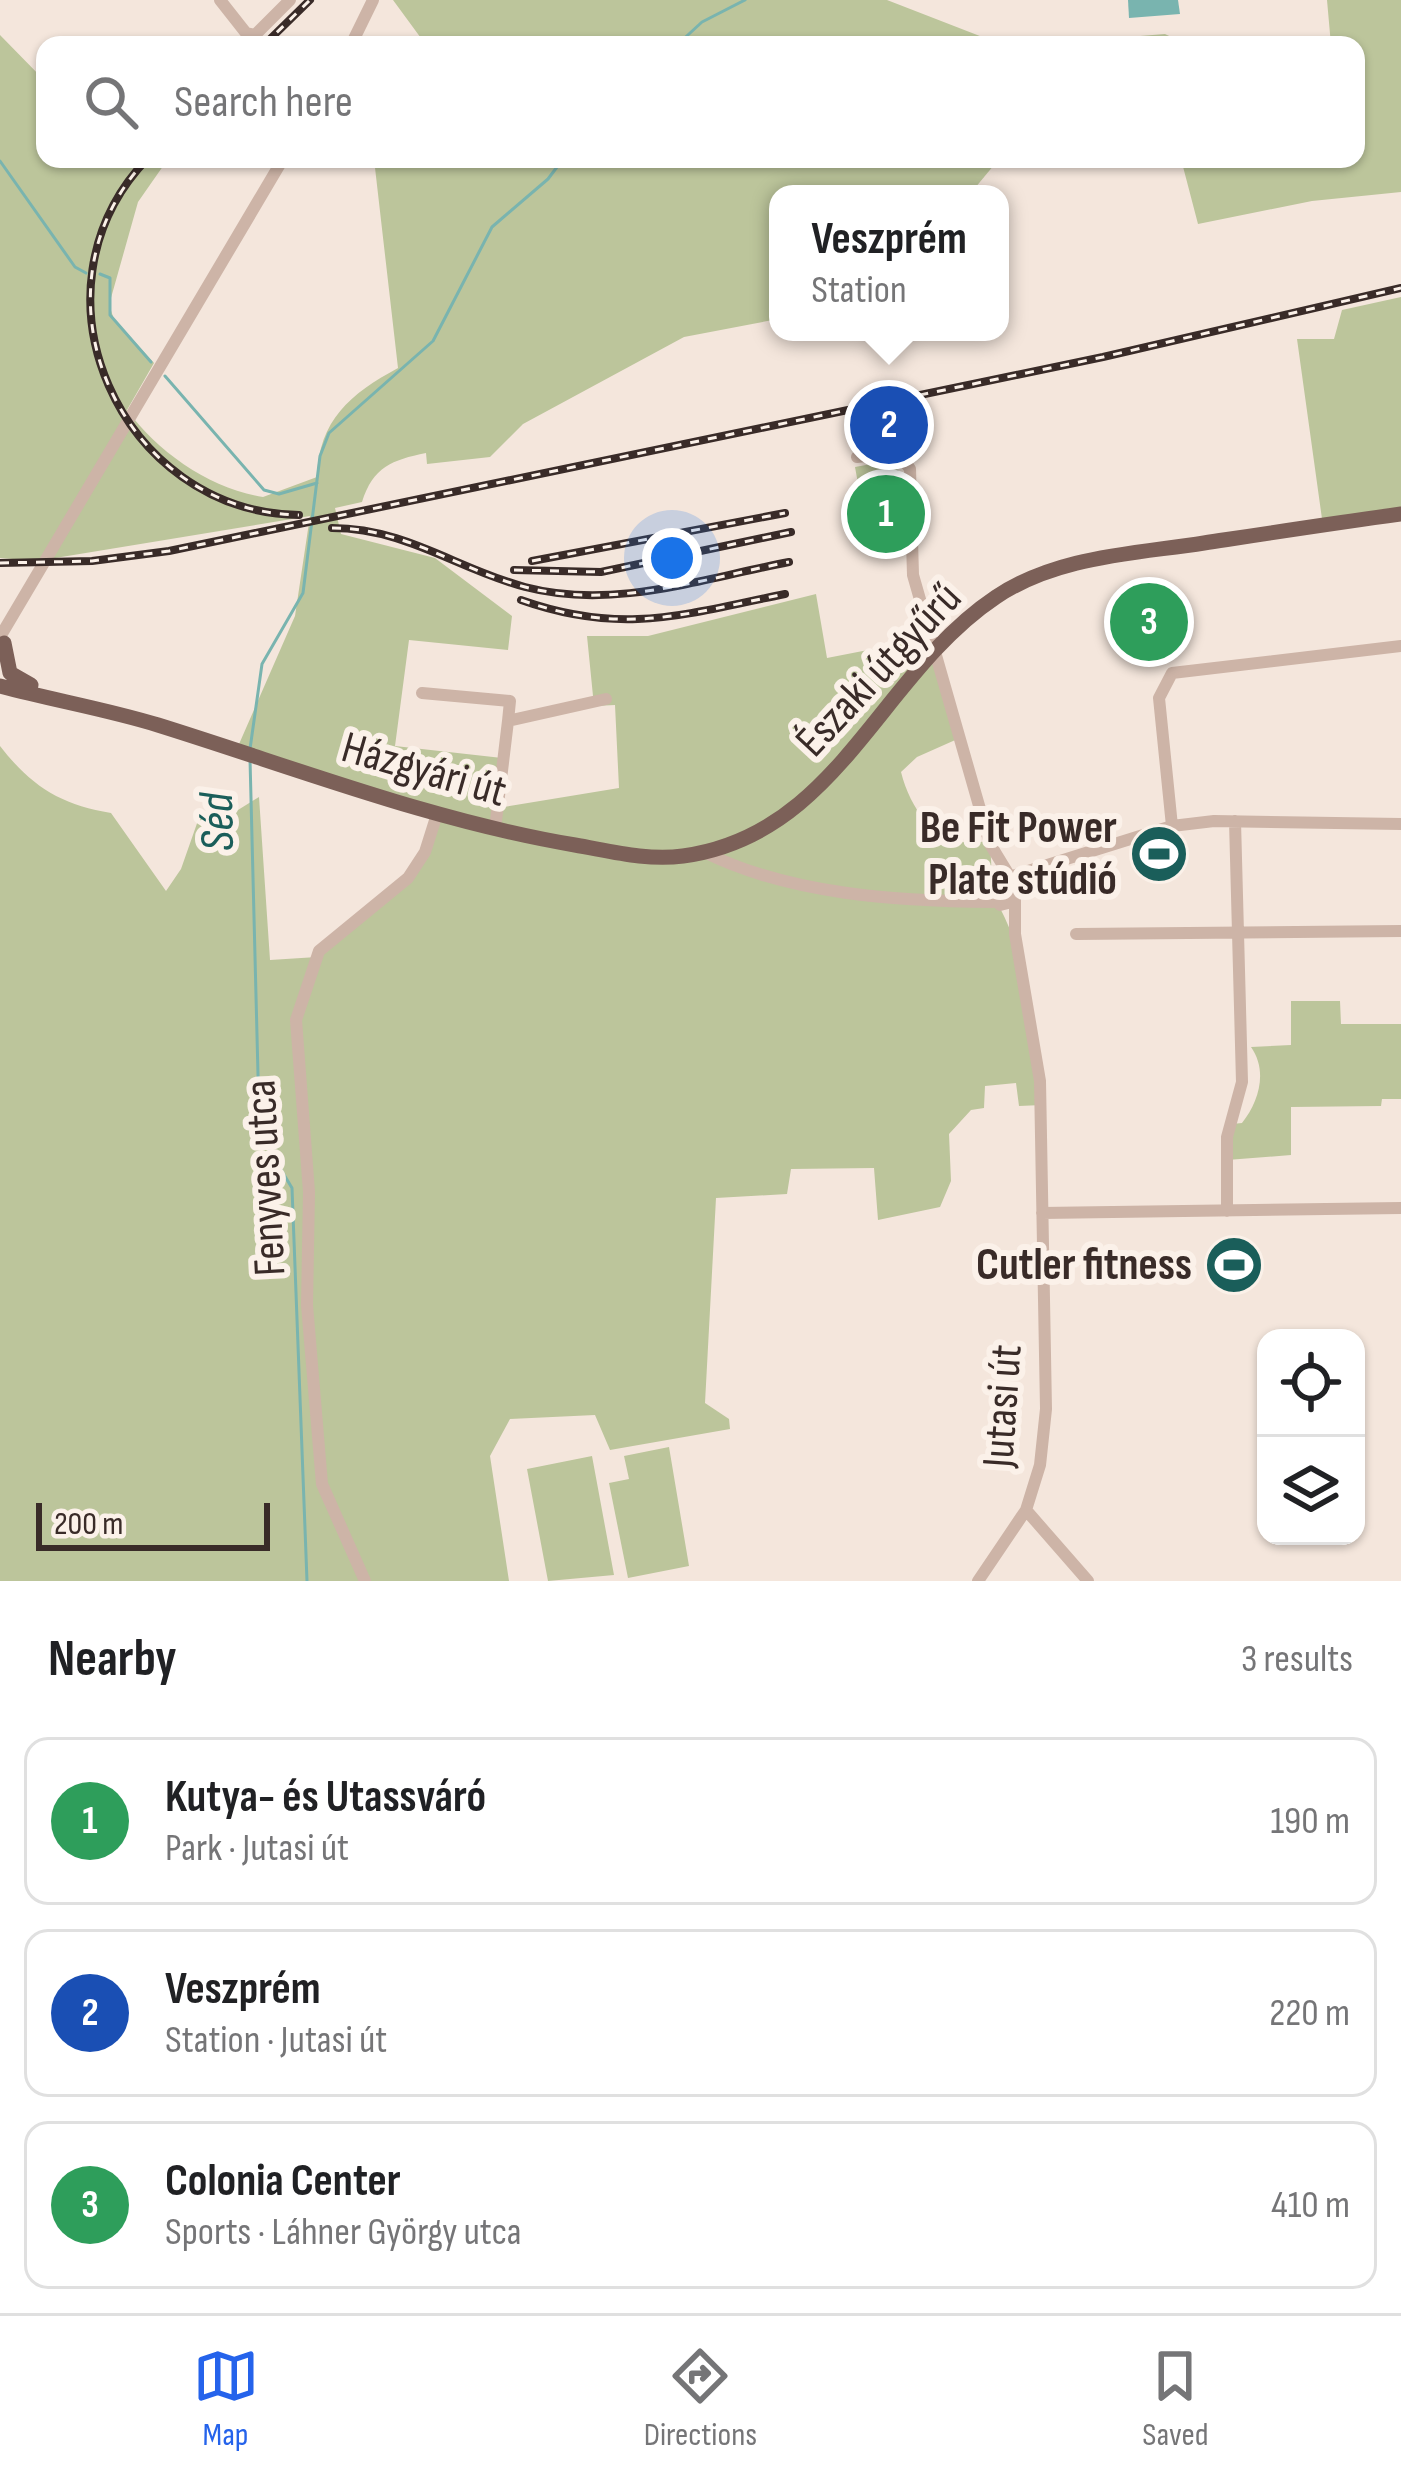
<!DOCTYPE html>
<meta charset="utf-8">
<style>
body{margin:0;font-family:"Sofia Sans Condensed",sans-serif;background:#f2f2f2;color:#202124}
.controls{position:absolute;right:36px;bottom:36px;display:grid;overflow:hidden;border-radius:24px;box-shadow:0 3px 9px #0004}
.controls button{width:108px;height:108px;display:grid;place-items:center;padding:0;border:0;border-bottom:3px solid #e0e0e0;background:#fff;color:#202124;font:60px sans-serif}
.scale{position:absolute;left:36px;bottom:30px;width:234px;box-sizing:border-box;padding-left:12px;border:6px solid #392b28;border-top:0;font-size:33px;line-height:42px;white-space:nowrap;color:#392b28;-webkit-text-stroke:9px #fbf1e9;paint-order:stroke}
.you{position:absolute;left:672px;top:558px;width:42px;height:42px;margin:-30px;border:9px solid #fff;border-radius:50%;background:#1a73e8;box-shadow:0 0 0 18px #1a73e833}
.badge{display:grid;place-items:center;width:78px;height:78px;border-radius:50%;background:#2563eb;color:#fff;font-size:39px;font-weight:700}
.pin{position:absolute;translate:-50% -50%;border:6px solid #fff;box-shadow:0 3px 12px #0006}
.popup{position:absolute;left:769px;top:185px;width:240px;height:156px;box-sizing:border-box;display:grid;place-content:center;border-radius:24px;background:#fff;filter:drop-shadow(0 3px 9px #0005);font-size:39px;white-space:nowrap;color:#757577}
.popup b{font-size:45px;color:#202124}
.popup::after{content:'';position:absolute;left:50%;top:100%;margin-left:-24px;border:24px solid transparent;border-top-color:#fff}
.list{margin:0;padding:0;list-style:none}
h2{display:flex;justify-content:space-between;align-items:center;height:156px;margin:0;padding:0 48px;font-size:51px}
h2 small{font-size:39px;font-weight:400;color:#757577}
.list li{display:grid;grid-template-columns:78px 1fr auto;gap:36px;align-items:center;box-sizing:border-box;height:168px;margin:0 24px 24px;padding:0 24px;border:3px solid #e0e0e0;border-radius:24px}
.list b{display:block;font-size:45px;white-space:nowrap}
.list p{margin:0;font-size:39px;white-space:nowrap;color:#757577}
.list em{font-size:39px;font-style:normal;color:#757577}
.icon{flex:none;width:66px;height:66px;fill:none;stroke:currentColor;stroke-width:2;stroke-linecap:round;stroke-linejoin:round}
.map{position:relative;flex:none;width:1401px;height:1581px;overflow:hidden}
.search{position:absolute;background:#fff;box-shadow:0 3px 9px #0004;left:36px;right:36px;top:36px;height:132px;display:flex;align-items:center;gap:30px;box-sizing:border-box;padding:0 42px;border-radius:24px;color:#757577;font-size:45px}
.sheet{height:732px;background:#fff}
nav{display:flex;justify-content:space-around;align-items:center;box-sizing:border-box;height:168px;border-top:3px solid #e0e0e0;background:#fff;font-size:33px;color:#757577}
nav a{display:grid;justify-items:center;gap:6px}
nav .on{color:#2563eb}
.map>svg:first-child{display:block}
.green{fill:#bcc59b}
.water{fill:#79b4af}
.lines{fill:none;stroke-linecap:round;stroke-linejoin:round}
.stream{stroke:#79b4af;stroke-width:3}
.minor{stroke:#cdb4a7;stroke-width:12}
.major{stroke:#7c6058;stroke-width:15}
.rail-casing{stroke:#392b28;stroke-width:8}
.rail{stroke:#fbf1e9;stroke-width:3;stroke-dasharray:9;stroke-linecap:butt}
.labels{text-anchor:middle;dominant-baseline:central;stroke-width:12;stroke-linejoin:round;paint-order:stroke}
.street-label{font-size:45px;fill:#392b28;stroke:#fbf1e9}
.poi-label{font-size:45px;font-weight:bold;fill:#392b28;stroke:#fbf1e9;text-anchor:end}
.water-label{font-size:48px;font-style:italic;fill:#1a5e5a;stroke:#fbf1e9}
</style>
<div class="map">
<svg width="1401" height="1581" viewBox="0 0 1401 1581">
<rect width="100%" height="100%" fill="#f4e6dc"/>
<path class="green" d="M393,0H887L1003,45H426Z
M1327,0H1401V192L1312,201L1198,224L1181,159H1356V45H1331Z
M1165,34L1188,45H1028Z
M0,35L45,81V159H168L138,202L109,305L114,319L154,363L127,410C158,452 210,489 263,497L317,477C319,420 350,394 398,368L374,159H999L970,194H778V319L684,337L523,424L490,457L427,464L426,453C392,460 373,467 362,502L335,508L341,534L435,558L512,616L508,650L409,640L395,746L502,758L498,808L619,788L615,705L594,706L587,636H648L816,594L827,658L914,641L928,645L962,737L917,757L901,772C912,815 942,853 990,840L992,879L962,899L999,906C1031,968 1039,1036 1042,1105L1019,1106L1016,1083L985,1086L984,1108L971,1110L949,1134L951,1181L940,1207L878,1220L874,1168L791,1169L787,1194L716,1198L705,1403L729,1419L730,1429L610,1450L595,1415L510,1419L490,1456L509,1581H0V746C31,786 61,805 111,813L166,891L181,869L201,812L238,810L259,797L270,960L317,957L409,878L438,815L236,751L295,616L310,516L37,561L0,558Z
M1401,297V515L1323,526L1297,339H1334L1342,310Z
M888,461L899,471L898,520L865,522L855,467Z
M1291,1001H1340L1341,1024H1401V1099H1382L1381,1106L1291,1107V1155L1227,1160L1232,1124L1242,1123C1259,1102 1268,1071 1251,1047L1291,1045Z
M669,1447L689,1566L628,1578L609,1483L629,1479L624,1456Z
M592,1456L614,1575L548,1581L527,1469Z"/>
<path class="water" d="M1128,0H1178L1180,14L1129,18Z"/>
<g class="lines">
<path class="stream" d="M677,45L702,22L745,0
M0,161L75,267L86,273
M100,274L110,278V315L151,362
M165,376L264,490L279,494L317,483
M250,749L262,664L303,593L320,456L329,433L433,341L492,227L548,179L563,159
M250,759L259,1114L262,1138L292,1188L307,1581"/>
<path class="minor" d="M220,0L246,33L255,35L290,0
M351,45L373,0
M857,457L898,452L910,469L913,575L990,844L1017,888L1012,902L1000,905L988,889L993,879L1006,876
M0,637L283,159
M422,693L510,701L508,721
M1172,826L1159,698L1172,673L1401,646
M495,829L508,721L606,699
M704,852C790,895 898,901 993,902
M1009,877L1172,826L1214,821L1401,824
M1076,934L1401,931
M1227,1211V1137L1242,1082L1235,821
M1042,1213L1401,1208
M1026,1510L1088,1581
M365,1581L322,1484L307,1305L309,1192L296,1020L319,951L408,878L425,852L437,814
M978,1581L1026,1510L1040,1465L1046,1409L1040,1081L1015,934V898"/>
<path class="major" d="M4,643L10,673L31,685
M0,686C52,700 106,709 158,725C296,768 432,821 575,845C610,851 647,861 683,856C838,835 879,675 996,597C1057,556 1133,554 1204,543C1270,533 1335,523 1401,514"/>
<g class="rail-casing">
<path id="rail" d="M264,45L310,0
M147,159C21,291 120,512 299,515
M332,528C406,528 457,569 525,587C613,610 701,579 789,562
M532,561L785,513
M0,563L92,561L169,551L1103,357L1401,288
M514,570L601,572L791,532
M521,600C623,636 685,614 785,594"/>
</g>
<use href="#rail" class="rail"/>
</g>
<defs>
<g id="stadium-disc" transform="scale(3)"><circle r="9.5" fill="#1a5e5a" stroke="#fbf1e9"/><path d="M0-5a6.5 5 0 1 0 0 10a6.5 5 0 1 0 0-10ZM-3.5-1.8h7v3.6h-7Z" fill="#fff"/></g>
</defs>
<g fill-rule="evenodd">
<use href="#stadium-disc" x="1159" y="854"/>
<use href="#stadium-disc" x="1234" y="1265"/>
</g>
<g class="labels">
<g class="street-label">
<text transform="translate(879 670) rotate(-47)">Északi útgyűrű</text>
<text transform="translate(424 770) rotate(16)">Házgyári út</text>
<text transform="translate(266 1178) rotate(-93)">Fenyves utca</text>
<text transform="translate(1003 1406) rotate(-86)">Jutasi út</text>
</g>
<g class="poi-label">
<text x="1117" y="828">Be Fit Power<tspan x="1117" dy="52">Plate stúdió</tspan></text>
<text x="1192" y="1265">Cutler fitness</text>
</g>
<g class="water-label">
<text transform="translate(218 822) rotate(-91)">Séd</text>
</g>
</g>
</svg>
<div class="controls">
<button><svg class="icon" aria-label="locate" viewBox="0 0 24 24"><circle cx="12" cy="12" r="6"/><path d="M12 2v4M12 18v4M2 12h4M18 12h4"/></svg></button>
<button><svg class="icon" aria-label="layers" viewBox="0 0 24 24"><path d="M12 4l9 5-9 5-9-5zM3 14l9 5 9-5"/></svg></button>
</div>
<div class="scale">200 m</div>
<div class="you"></div>
<div class="pin badge" style="left:886px;top:514px;background:#2e9e5b">1</div>
<div class="pin badge" style="left:889px;top:425px;background:#1a4fb4">2</div>
<div class="popup"><b>Veszprém</b>Station</div>
<div class="pin badge" style="left:1149px;top:622px;background:#2e9e5b">3</div>
<div class="search"><svg class="icon" aria-label="search" viewBox="0 0 24 24"><circle cx="10" cy="10" r="6"/><path d="M15 15l6 6"/></svg>Search here</div>
</div>
<section class="sheet">
<h2>Nearby<small>3 results</small></h2>
<ul class="list">
<li><span class="badge" style="background:#2e9e5b">1</span><div><b>Kutya- és Utassváró</b><p>Park · Jutasi út</p></div><em>190 m</em></li>
<li><span class="badge" style="background:#1a4fb4">2</span><div><b>Veszprém</b><p>Station · Jutasi út</p></div><em>220 m</em></li>
<li><span class="badge" style="background:#2e9e5b">3</span><div><b>Colonia Center</b><p>Sports · Láhner György utca</p></div><em>410 m</em></li>
</ul>
</section>
<nav>
<a class="on"><svg class="icon" aria-label="map" viewBox="0 0 24 24"><path d="M3 6l6-2 6 2 6-2v14l-6 2-6-2-6 2zM9 4v14M15 6v14"/></svg>Map</a>
<a><svg class="icon" aria-label="directions" viewBox="0 0 24 24"><path d="M12 3l9 9-9 9-9-9zM9 14v-3h6M13 9l2 2-2 2"/></svg>Directions</a>
<a><svg class="icon" aria-label="saved" viewBox="0 0 24 24"><path d="M7 4h10v16l-5-4-5 4z"/></svg>Saved</a>
</nav>
